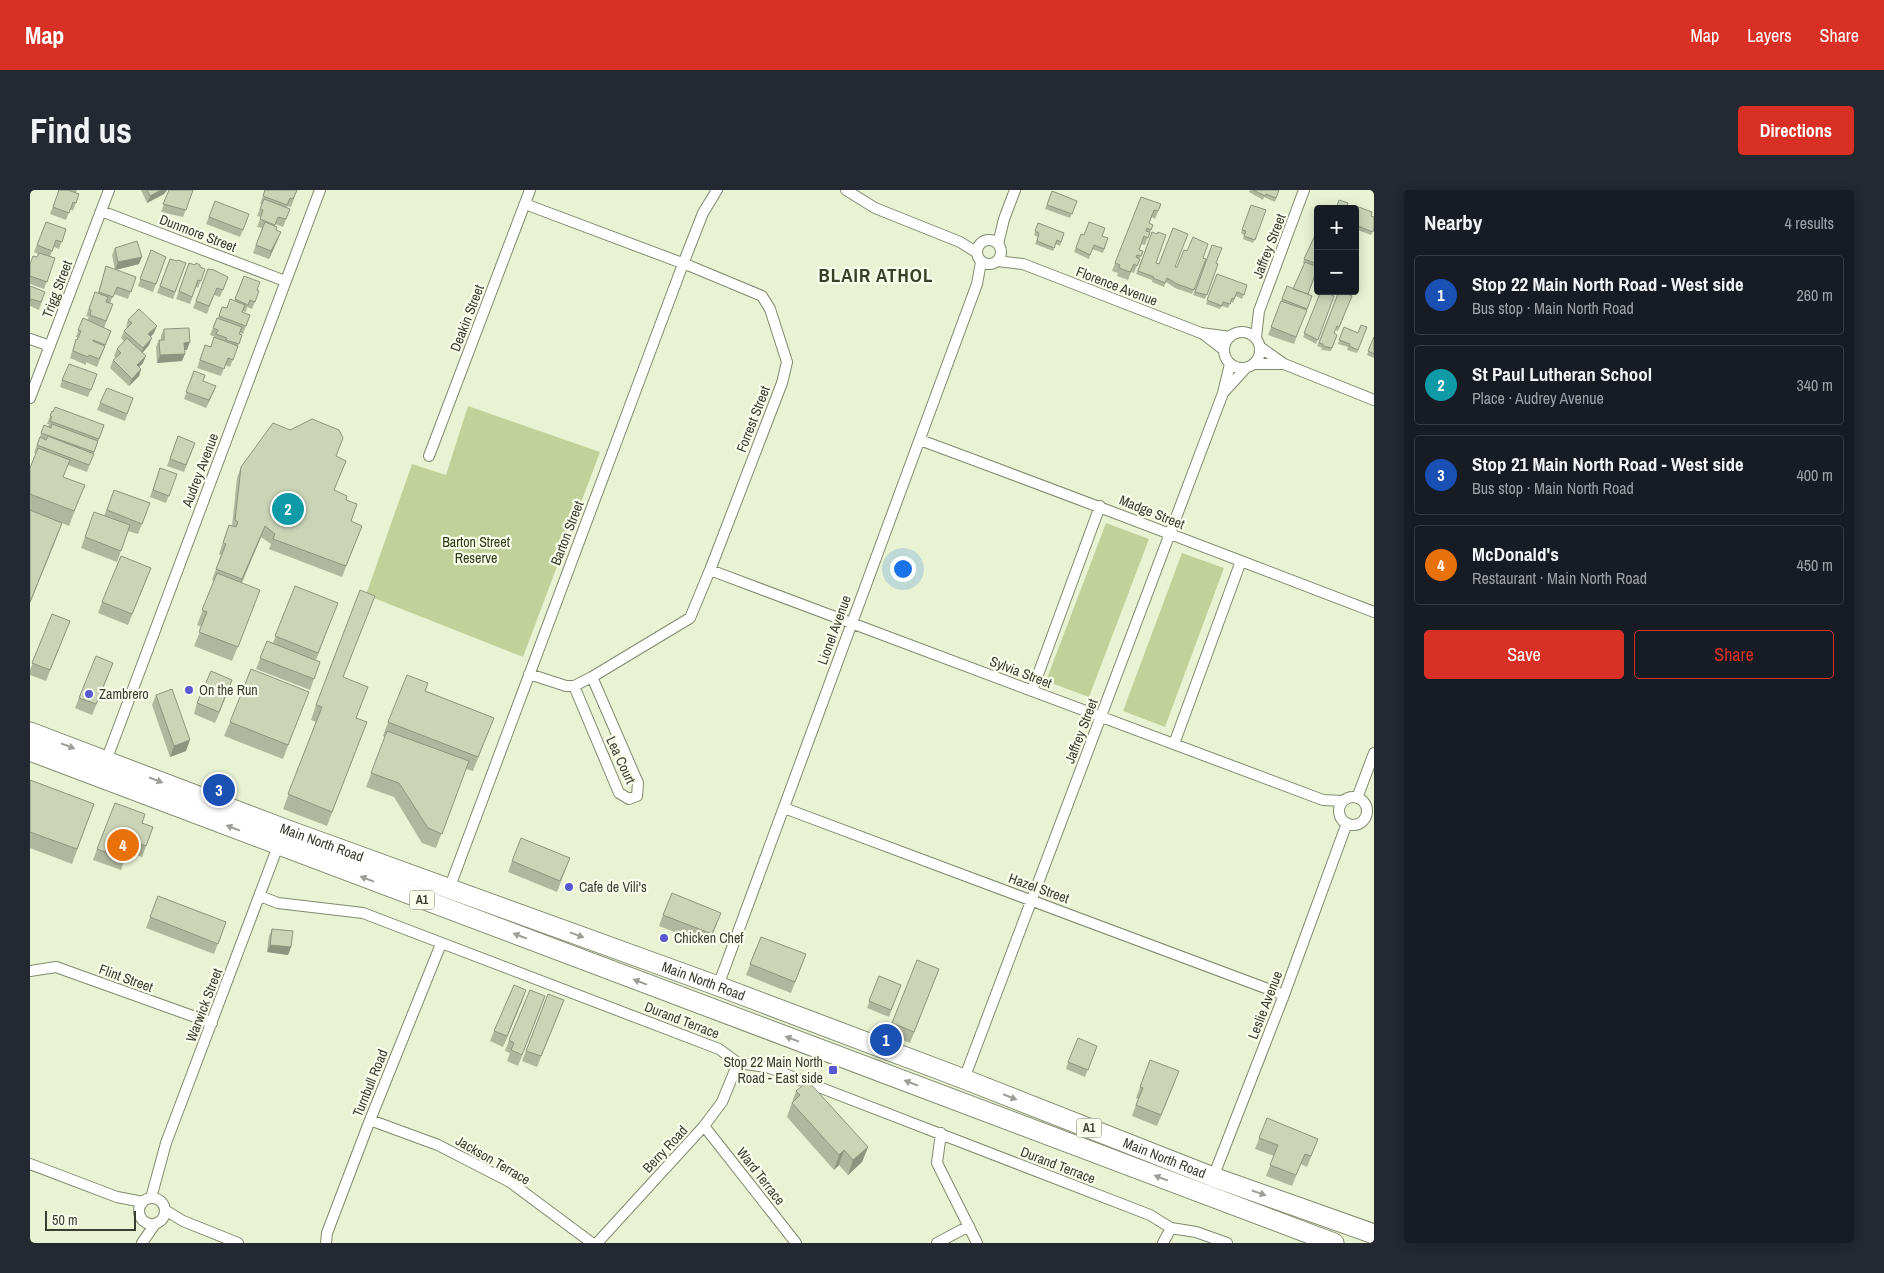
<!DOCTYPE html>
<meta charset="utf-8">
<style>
body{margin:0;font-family:"Archivo Narrow",sans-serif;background:#242831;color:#f1f3f6}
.controls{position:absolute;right:15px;top:15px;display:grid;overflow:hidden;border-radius:5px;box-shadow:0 2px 12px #0003}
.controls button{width:45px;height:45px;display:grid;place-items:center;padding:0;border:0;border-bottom:1px solid #363941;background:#171b24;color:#f1f3f6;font:25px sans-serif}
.scale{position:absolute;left:15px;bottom:12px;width:91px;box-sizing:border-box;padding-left:5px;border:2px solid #3a3e31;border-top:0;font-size:14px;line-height:18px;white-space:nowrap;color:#3a3e31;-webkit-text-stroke:4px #f8feeb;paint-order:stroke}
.you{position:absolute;left:872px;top:378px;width:18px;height:18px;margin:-12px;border:4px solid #fff;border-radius:50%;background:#1a73e8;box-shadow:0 0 0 8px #1a73e833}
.badge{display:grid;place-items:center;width:32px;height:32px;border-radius:50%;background:#d93025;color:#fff;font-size:16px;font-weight:700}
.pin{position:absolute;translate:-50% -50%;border:2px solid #fff;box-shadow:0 1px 5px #0006}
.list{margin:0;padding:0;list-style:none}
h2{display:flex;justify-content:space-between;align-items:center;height:65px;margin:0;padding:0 20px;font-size:21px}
h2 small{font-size:16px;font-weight:400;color:#9ea1a6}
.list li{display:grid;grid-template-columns:32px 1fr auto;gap:15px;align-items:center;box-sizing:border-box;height:80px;margin:0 10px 10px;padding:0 10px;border:1px solid #363941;border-radius:5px}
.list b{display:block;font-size:19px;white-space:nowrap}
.list p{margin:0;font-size:16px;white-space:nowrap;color:#9ea1a6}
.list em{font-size:16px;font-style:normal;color:#9ea1a6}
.actions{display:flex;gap:10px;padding:15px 20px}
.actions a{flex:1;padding:11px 0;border:1px solid #d93025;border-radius:5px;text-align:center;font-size:18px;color:#d93025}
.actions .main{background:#d93025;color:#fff}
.map{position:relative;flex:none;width:1344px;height:1053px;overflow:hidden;border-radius:5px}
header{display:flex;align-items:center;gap:30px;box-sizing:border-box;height:70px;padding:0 25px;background:#d93025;color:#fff}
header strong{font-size:24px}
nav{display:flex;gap:28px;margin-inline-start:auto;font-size:18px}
.intro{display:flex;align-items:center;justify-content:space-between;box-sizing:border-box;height:120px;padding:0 30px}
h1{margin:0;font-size:35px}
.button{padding:12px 22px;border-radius:5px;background:#d93025;color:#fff;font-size:18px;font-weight:700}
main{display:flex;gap:30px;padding:0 30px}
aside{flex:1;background:#171b24;border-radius:5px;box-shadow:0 2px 12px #0003}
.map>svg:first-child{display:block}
.green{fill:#c1d199}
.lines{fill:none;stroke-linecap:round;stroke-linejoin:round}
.street-casing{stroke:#818a6d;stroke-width:12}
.highway-casing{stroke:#818a6d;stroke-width:21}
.street{stroke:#fff;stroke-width:10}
.highway{stroke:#fff;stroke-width:19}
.wall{fill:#afb79d}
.shaded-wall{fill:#8e957f}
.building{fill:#cbd5b6;stroke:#8e957f}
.oneway{fill:#9c9e98}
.poi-dot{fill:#5a58d0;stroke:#f8feeb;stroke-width:2}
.labels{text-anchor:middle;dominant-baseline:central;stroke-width:4.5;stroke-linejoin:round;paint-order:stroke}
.shield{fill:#f8feeb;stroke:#737869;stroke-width:1}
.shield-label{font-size:12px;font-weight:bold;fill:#3a3e31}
.street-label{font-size:14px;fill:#3a3e31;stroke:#f8feeb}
.park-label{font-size:14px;fill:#313b14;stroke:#f8feeb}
.poi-label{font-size:14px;fill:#3a3e31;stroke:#f8feeb;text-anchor:start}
.district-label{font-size:19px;font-weight:bold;letter-spacing:1px;fill:#384026;stroke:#f8feeb}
</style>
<header>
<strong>Map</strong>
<nav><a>Map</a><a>Layers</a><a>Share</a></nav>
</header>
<div class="intro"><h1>Find us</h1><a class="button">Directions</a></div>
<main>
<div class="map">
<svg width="1344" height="1053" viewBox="0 0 1344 1053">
<rect width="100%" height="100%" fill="#e9f3d3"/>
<path class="green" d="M438,216L570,262L493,467L336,405L382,274L416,285Z
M1076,333L1119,349L1059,507L1016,491Z
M1152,363L1194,378L1135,537L1093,521Z"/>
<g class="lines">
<g class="street-casing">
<path id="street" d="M816,0L845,18L930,52L946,62
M495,14L660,76L732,106L740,119L757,172L752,193L680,380L660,428L562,487L544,496H536L499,484
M71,21L255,91
M947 62a12 12 0 1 1 24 0a12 12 0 1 1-24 0Z
M968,54L974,29L985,0
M967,71L993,74L1171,143L1200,147
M1194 160a18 18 0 1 1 36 0a18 18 0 1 1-36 0Z
M1172,143L1194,160
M1226,147L1229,121L1274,0
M0,149L20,156
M1230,157L1254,174L1344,210
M1225,174H1254
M1194,202L1215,179
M0,208L79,0
M890,250C1042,306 1193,364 1344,422
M399,266L500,0
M680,380L1293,610L1313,611
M544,496L589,603L599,609L607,606L608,593L562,487
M1002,501L1070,316
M1144,554L1211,371
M76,571L290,0
M1309 621a14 14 0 1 1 28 0a14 14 0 1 1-28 0Z
M1327,608L1344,563
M754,618L1254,805
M419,699L653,74L673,23L687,0
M230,706L248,713L333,723L689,859L708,873L737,877L1120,1025L1141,1038L1166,1042L1197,1053
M0,781L26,777L182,833
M688,796L947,94L951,72
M934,889L1193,203L1200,174
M340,930L408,955L480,992L562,1053
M674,936L766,1053
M911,943L907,973L947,1053
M0,974L87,1007L113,1012
M1182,990L1254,805L1317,633
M109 1021a13 13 0 1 1 26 0a13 13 0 1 1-26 0Z
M121,1008L136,953L248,656
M135,1020L153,1031L208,1053
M112,1053L125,1034
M296,1053L297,1043L340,930L411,754
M567,1053L674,936L692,912L708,873
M907,1053L939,1036
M1133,1053L1141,1038"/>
</g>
<g class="highway-casing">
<g id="highway">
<path id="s1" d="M0,542L255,639L688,796L934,889L1183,987L1344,1044"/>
<path d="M0,561L1304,1053"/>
</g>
</g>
<use href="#street" class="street"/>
<use href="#highway" class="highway"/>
</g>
<path class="wall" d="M29,0H47L46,3L49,4L43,21L40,19L36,30L20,24Z
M111,0H137L134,4L117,13Z
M139,0H163L153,27L131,22Z
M235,0H267L261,17L257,16V17L260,19L253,37L245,34V36L248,49L239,69L223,63L232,38L227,37L231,27L227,26L232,14H230Z
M1220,0H1249L1245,12L1234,7L1233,10L1219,2Z
M1022,1L1047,11L1040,28L1015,19Z
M1111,7L1131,14L1125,29L1122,27L1119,34L1123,35L1115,55L1111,54L1109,60L1113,61L1104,83L1101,82L1098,90L1087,86L1088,83L1082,81Z
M185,11L213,40L210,47L176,34Z
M1221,15L1236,20L1223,53L1213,49L1214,45L1211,43Z
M1325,19L1341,26L1344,38L1341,45L1325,39Z
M16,32L36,39L29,59L24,57L20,66L25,68L14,99L0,94V74L7,67L8,64L4,62Z
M1008,33L1034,43L1030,56L1026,54L1023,61L1005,54L1008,47L1004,45Z
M1288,41V78L1278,104L1282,106L1264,154L1238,145L1257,96L1263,99L1275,74L1273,73L1274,69Z
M1122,42L1126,73L1147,77L1173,68L1176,69L1162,104L1145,98L1136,92L1134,97L1122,92V90L1106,84Z
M1051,44L1054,45L1072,46L1078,48L1073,63L1062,59L1059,69L1044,62Z
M1182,55L1186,73L1188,74L1175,109L1163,105Z
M85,58L109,74L85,80L106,87L98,109L84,104L80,113L83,114L74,138L81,141L67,177L56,172V175L40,168L46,149L47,150L48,148L46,147L53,128L57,130L59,127L56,126L65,102L68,103L76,76L85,80L82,65Z
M121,60L136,67L123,102L108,96Z
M140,69L147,71L156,73L143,109L127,103Z
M159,73L175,79L168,98L166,97L160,114L146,109Z
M1187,84L1217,95L1212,109L1206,106L1203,113L1201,112L1198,118L1192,116L1190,119L1176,114Z
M214,86L227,100L229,101L222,119L217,117L216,122L213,121L212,122L220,125L213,144L210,143L209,144L212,145L200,177L195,175L191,186L167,178L175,155L180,157L185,148V147L180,145L187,128H188L192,117L197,118L204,111Z
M198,87L190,107L184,105L177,124L163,118L166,111Z
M0,96L15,102L9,120L0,116Z
M1291,101L1304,106L1286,154L1273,147Z
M1309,101L1322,106L1308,141L1305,140L1304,143L1307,145L1301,161L1291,160L1292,158L1287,156Z
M98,130L124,143L120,147L119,155L112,163L113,173L109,177L111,179L109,186L99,196L80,178L83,170L86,168L84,166L87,159L94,151L91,148L94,141L97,138L96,137Z
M1314,137L1328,143L1337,137L1327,163L1317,160L1318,157L1308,154Z
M134,139L157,160H155L152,171L127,173L126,157L129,150H131V146Z
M1344,147V168L1337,165Z
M164,181L183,203L176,218L154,209Z
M67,184L58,207L30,197L32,190Z
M103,208L95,231L67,220L70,213Z
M22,221L74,235L57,282L38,275L33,287L49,310L39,336L32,333L0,413V278L6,263H4L14,235L18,237L19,234H17Z
M148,246L165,253L154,282L137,276Z
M306,266L305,300L316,310L321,331L332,336L312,387L239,359L241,354L231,347L212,393L225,414L202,471L164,456L172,437L167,435L184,391L182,390L191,365L189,364L199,335L202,336L207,288L211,277Z
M130,278L147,284L136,313L120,307Z
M84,300L120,313L108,344L98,341L87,372L51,358L55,347L74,326Z
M121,378L98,435L68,423L72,412Z
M265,396L302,428L286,470L290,472L280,500L226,479L237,451L243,453Z
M22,424L40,431L16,491L0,485V480Z
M79,484L62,525L45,518L49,508Z
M313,488L326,528L337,532L297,636L253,619L286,532L281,530L286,515Z
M198,501L185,533L164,524L167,513Z
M396,501L464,528L443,581L436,579L406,658L392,653L364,607L336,597L355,547L353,546L358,532Z
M126,505L156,561L140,567L122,515Z
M273,516L253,569L194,546L200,532Z
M0,590L64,614L42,674L0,658Z
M112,633L123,637L112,667L97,662L91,680L63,670L67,659Z
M540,668L527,702L478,682L482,671Z
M128,706L196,732L184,764L116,738Z
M633,725L687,734L678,755L629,736Z
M242,739L261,757L258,765L237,762L239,746Z
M731,747L776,764L761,803L716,785Z
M909,779L880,853L858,844L862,833Z
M849,786L871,795L859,827L837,818Z
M518,804L530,821L507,877L492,871Z
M492,811L473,857L460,851L464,841Z
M511,817L488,876L477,871L480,863L475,861L479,850Z
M1067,856L1055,887L1036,879L1038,872Z
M1120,870L1145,892L1127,936L1102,926L1108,909L1106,908Z
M766,901L838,957L832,972L818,985L809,975L804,980L757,927Z
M1237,928L1288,949L1277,977L1271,974L1262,996L1236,986L1244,966L1225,959Z"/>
<path class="shaded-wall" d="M131,0H137L134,4L117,13L120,6Z
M251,42L248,49L239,69L241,61Z
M112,67L109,74L85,80L88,72Z
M127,136L124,143L116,152L118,144Z
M122,148L119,155L110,166L113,158Z
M160,152L157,160H152L154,153Z
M155,164L152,171L127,173L130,165Z
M116,166L113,173L104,182L107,175Z
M111,179L109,186L99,196L102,189Z
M186,196L183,203L176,218L179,210Z
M32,333L27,347L0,413V412Z
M235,336L231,347L208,400L212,389Z
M202,490L198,501L185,533L189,522Z
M160,550L156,561L140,567L144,556Z
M240,755L261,757L258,765L237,762Z
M496,800L492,811L473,857L477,846Z
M838,957L832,972L818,985L823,970Z
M814,960L809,975L804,980L809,965Z"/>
<path class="building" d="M29,0H38L49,4L46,13L43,12L39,23L23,17Z
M117,0H131L120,6Z
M139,0H163L156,20L133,14Z
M235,0H267L263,9L260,8L257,15L233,6Z
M1223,0H1249L1246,8L1236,4L1235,6Z
M1022,1L1047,11L1042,24L1017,15Z
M1111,7L1131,14L1128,21L1124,20L1119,33L1123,35L1121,40L1117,38L1116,41L1120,42L1118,48L1114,46L1109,60L1113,61L1111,66L1107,65L1106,67L1110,69L1107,76L1104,74L1100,82L1089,78L1090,75L1085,73Z
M234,9L260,19L256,29L248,27L245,35L230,29L233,20L230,19Z
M1309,10L1318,13L1316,19H1306Z
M185,11L219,24L213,40L179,27Z
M1221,15L1236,20L1225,50L1214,46L1216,41L1212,40Z
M1326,16L1342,22L1341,26L1344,27V38L1343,42L1325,35V19Z
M16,32L36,39L32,52L26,50L22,61L7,55Z
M235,32L247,37L246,40L251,42L241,61L226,55Z
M1059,32L1075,38L1072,46L1078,48L1074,59L1064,55L1060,65L1046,58L1051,44L1054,45Z
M1008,33L1034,43L1031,52L1027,50L1024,58L1007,51L1009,43L1005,41Z
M1143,38L1158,44L1145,77H1147L1154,60L1157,61L1163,47L1178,54L1173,68L1176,69L1164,100L1147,94L1137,88L1135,93L1123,88L1124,87L1108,81L1122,42L1127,44L1128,42L1136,45L1126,73L1129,74Z
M1287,41H1288V74L1274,69Z
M107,51L112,67L88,72L85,58Z
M1182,55L1192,58L1186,73L1188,74L1177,105L1165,102Z
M121,60L136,67L126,94L110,89Z
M9,63L25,68L17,92L0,86V74L3,66L7,67Z
M140,69L147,71L148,70L156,73L145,102L130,96Z
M1275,72L1288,77L1278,104L1263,99Z
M159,73L165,75L166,73L170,75V77L175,79L171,91L168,90L162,107L149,101Z
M76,76L106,87L101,102L87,97L83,107L69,102Z
M178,79L184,80L198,87L193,100L187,98L179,116L166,111Z
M1187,84L1217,95L1214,105L1207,102L1204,109L1202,108L1200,114L1193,112L1192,116L1177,110Z
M214,86L230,92L227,100L229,101L225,112L220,110L218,115L205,109Z
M0,96L15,102L11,112L1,109L0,112Z
M1257,96L1282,106L1277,119L1252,109Z
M1291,101L1304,106L1288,150L1274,143Z
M1309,101L1322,106L1309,137L1307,136L1304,143L1307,145L1302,158L1293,156V154L1289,153Z
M65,102L78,107L76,112L83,114L76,131L60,125L61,120L59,119Z
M200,109L215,115L212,122L220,125L216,136L189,126L192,117L197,118Z
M1251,111L1277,120L1266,147L1241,137Z
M109,119L127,136L118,144L122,148L113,158L94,141L102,133L98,130Z
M53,128L81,141L75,155L63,150V151L75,156L69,169L59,165L58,167L43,161L46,149L47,150L51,141L48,140Z
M187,128L212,137L209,144L212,145L209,154L196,150L197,148L186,144L188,140L183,138Z
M1331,135L1337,137L1328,160L1319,156L1320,154L1309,150L1314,137L1328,143Z
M159,138L160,152L154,153L155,164L130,165L129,150H134V139Z
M184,147L208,156L203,170L198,168L194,179L170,170L175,155L181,157Z
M1344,147V164L1338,161Z
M97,148L116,166L107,175L111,179L102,189L83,170L91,163L87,159Z
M39,174L67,184L61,200L32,190Z
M164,181L175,185L173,191L186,196L179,210L156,202Z
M77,198L103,208L97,224L70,213Z
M25,217L74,235L69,249L20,231L22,227L20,226L22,221L23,222Z
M282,229L309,240L313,248L306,266L316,271L304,300L317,306L316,310L327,314L321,331L332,336L316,376L243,349L245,344L235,336L212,389L186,379L196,354L193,353L199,335L206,337L208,332L205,330L211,277L243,233L260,240Z
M22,234L68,251L64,262L11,243L14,235L21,238Z
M18,246L64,264L59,275L7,255L10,247L16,250Z
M148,246L165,253L156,275L140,269Z
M8,258L40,270L33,287L55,295L44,321L0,304V278Z
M130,278L147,284L139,306L123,300Z
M84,300L120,313L112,334L77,320Z
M0,320L32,333L0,412Z
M64,322L100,335L91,361L55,347Z
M91,366L121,378L102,424L72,412Z
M187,383L230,400L208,457L169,442L177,422L172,420Z
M265,396L308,413L288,463L245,446Z
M330,400L345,406L313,487L338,497L326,528L337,532L302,622L258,604L292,517L286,515Z
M22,424L40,431L20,480L2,473Z
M237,451L290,472L284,489L230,468Z
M66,466L83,473L66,514L49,508Z
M221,479L279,502L258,555L200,532Z
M181,481L202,490L189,522L167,513Z
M377,485L398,493L395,501L464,528L448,567L358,532Z
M142,499L160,550L144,556L126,505Z
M357,541L439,571L412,644L398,638L369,593L341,583Z
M0,590L64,614L47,659L0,642Z
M85,613L115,624L112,633L123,637L116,656L101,651L95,669L67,659Z
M491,648L540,668L530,691L482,671Z
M642,703L691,723L682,744L633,725Z
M128,706L196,732L188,754L120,727Z
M242,739L263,741L261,757L240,755Z
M731,747L776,764L765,792L720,774Z
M887,770L909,779L884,842L862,833Z
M849,786L871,795L861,820L839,811Z
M484,795L496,800L477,846L464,841Z
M500,800L515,806L492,865L481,860L484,853L479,850Z
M518,804L534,810L511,866L496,861Z
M1048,848L1067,856L1058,880L1038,872Z
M1120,870L1149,881L1131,925L1106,915L1113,898L1110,897Z
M778,891L838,957L823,970L814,960L809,965L762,913L770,905L766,901Z
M1237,928L1288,949L1281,966L1275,964L1266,985L1240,975L1248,955L1229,948Z"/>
<defs><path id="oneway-solid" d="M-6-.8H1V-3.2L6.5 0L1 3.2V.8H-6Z" transform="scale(1.25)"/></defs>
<g class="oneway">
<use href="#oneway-solid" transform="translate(38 556) rotate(21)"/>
<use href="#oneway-solid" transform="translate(126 590) rotate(21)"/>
<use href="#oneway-solid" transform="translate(203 638) rotate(-159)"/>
<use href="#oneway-solid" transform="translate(337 689) rotate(-159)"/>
<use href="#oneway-solid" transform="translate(547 745) rotate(20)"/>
<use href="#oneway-solid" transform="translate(490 746) rotate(-159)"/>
<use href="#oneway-solid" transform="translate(610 792) rotate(-159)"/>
<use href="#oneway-solid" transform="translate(762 849) rotate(-159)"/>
<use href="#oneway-solid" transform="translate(881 893) rotate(-159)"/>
<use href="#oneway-solid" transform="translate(980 907) rotate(22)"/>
<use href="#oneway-solid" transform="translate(1131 988) rotate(-159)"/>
<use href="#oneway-solid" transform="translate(1229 1003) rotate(19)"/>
</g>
<g class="poi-dot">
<circle cx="159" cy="500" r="5"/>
<circle cx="59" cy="504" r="5"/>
<circle cx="539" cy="697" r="5"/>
<circle cx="634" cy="748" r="5"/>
<rect x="798" y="875" width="10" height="10" rx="2.5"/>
</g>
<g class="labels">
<g class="shield">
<rect x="379.5" y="700.5" width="25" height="19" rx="4"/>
<rect x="1046.5" y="928.5" width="25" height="19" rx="4"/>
</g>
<g class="shield-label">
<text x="392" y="710">A1</text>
<text x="1059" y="938">A1</text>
</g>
<g class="street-label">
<text transform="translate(168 43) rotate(21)">Dunmore Street</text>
<text transform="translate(1239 56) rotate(-69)">Jaffrey Street</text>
<text transform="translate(1087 96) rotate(21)">Florence Avenue</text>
<text transform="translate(27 99) rotate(-69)">Trigg Street</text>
<text transform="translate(437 128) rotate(-69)">Deakin Street</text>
<text transform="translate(723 229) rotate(-69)">Forrest Street</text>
<text transform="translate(170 280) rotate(-69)">Audrey Avenue</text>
<text transform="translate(1122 322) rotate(22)">Madge Street</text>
<text transform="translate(537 343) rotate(-69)">Barton Street</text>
<text transform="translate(804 440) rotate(-70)">Lionel Avenue</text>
<text transform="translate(991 482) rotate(21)">Sylvia Street</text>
<text transform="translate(1051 541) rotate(-69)">Jaffrey Street</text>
<text transform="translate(591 570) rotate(65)">Lea Court</text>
<text stroke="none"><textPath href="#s1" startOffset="312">Main North Road</textPath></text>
<text transform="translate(1009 698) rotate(20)">Hazel Street</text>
<text transform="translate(96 788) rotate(20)">Flint Street</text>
<text stroke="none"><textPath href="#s1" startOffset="718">Main North Road</textPath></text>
<text transform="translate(174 815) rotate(-69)">Warwick Street</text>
<text transform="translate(1235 815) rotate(-69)">Leslie Avenue</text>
<text transform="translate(652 830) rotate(21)">Durand Terrace</text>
<text transform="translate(340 893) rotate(-68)">Turnbull Road</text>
<text transform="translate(635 959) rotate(-47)">Berry Road</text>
<text stroke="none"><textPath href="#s1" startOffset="1212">Main North Road</textPath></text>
<text transform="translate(463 970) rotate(30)">Jackson Terrace</text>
<text transform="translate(1028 975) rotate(21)">Durand Terrace</text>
<text transform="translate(731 986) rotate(52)">Ward Terrace</text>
</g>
<g class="park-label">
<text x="446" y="352">Barton Street<tspan x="446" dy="16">Reserve</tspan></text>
</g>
<g class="poi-label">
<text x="169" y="500">On the Run</text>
<text x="69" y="504">Zambrero</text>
<text x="549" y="697">Cafe de Vili's</text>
<text x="644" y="748">Chicken Chef</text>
<text x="793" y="872" text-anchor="end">Stop 22 Main North<tspan x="793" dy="16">Road - East side</tspan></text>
</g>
<g class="district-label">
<text x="846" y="85">BLAIR ATHOL</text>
</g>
</g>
</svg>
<div class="controls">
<button>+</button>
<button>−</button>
</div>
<div class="scale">50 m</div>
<div class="you"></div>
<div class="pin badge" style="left:856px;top:850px;background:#1a4fb4">1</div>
<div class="pin badge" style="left:258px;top:319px;background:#0f9aa8">2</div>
<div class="pin badge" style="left:189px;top:600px;background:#1a4fb4">3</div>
<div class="pin badge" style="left:93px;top:655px;background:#e8710a">4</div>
</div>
<aside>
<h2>Nearby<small>4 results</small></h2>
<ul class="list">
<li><span class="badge" style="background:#1a4fb4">1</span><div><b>Stop 22 Main North Road - West side</b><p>Bus stop · Main North Road</p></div><em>260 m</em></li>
<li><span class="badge" style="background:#0f9aa8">2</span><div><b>St Paul Lutheran School</b><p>Place · Audrey Avenue</p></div><em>340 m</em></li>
<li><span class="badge" style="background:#1a4fb4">3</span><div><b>Stop 21 Main North Road - West side</b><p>Bus stop · Main North Road</p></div><em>400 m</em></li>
<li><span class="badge" style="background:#e8710a">4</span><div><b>McDonald's</b><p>Restaurant · Main North Road</p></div><em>450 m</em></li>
</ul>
<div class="actions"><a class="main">Save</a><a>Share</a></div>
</aside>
</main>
